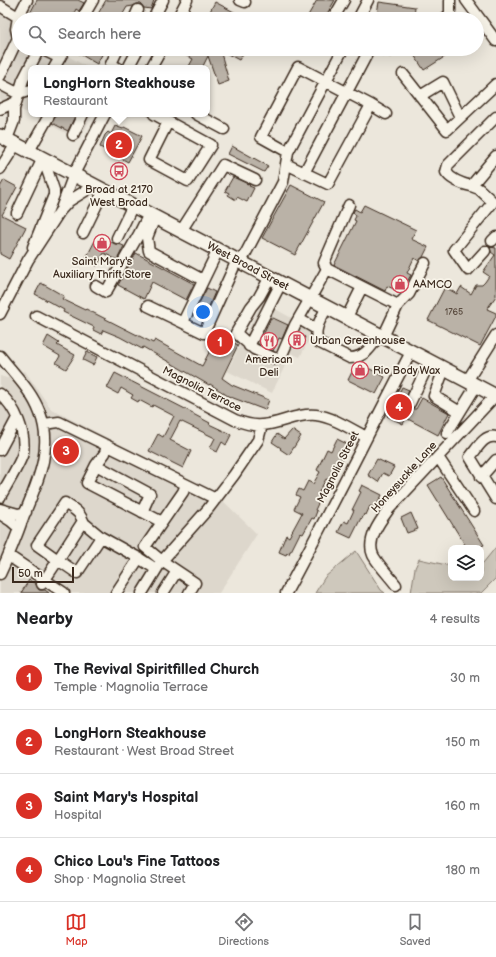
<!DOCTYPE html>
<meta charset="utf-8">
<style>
body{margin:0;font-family:"Balsamiq Sans",sans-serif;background:#f6f6f6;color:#202124}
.controls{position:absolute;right:12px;bottom:12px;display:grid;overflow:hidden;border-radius:8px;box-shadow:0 4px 16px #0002}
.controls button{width:36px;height:36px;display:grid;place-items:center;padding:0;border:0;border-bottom:1px solid #e0e0e0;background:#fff;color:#202124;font:20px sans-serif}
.scale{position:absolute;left:12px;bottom:10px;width:62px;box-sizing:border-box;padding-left:4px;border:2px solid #3b2a1e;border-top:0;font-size:11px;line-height:14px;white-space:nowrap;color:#3b2a1e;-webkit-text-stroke:3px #f7f3e8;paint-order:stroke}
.you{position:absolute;left:203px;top:312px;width:14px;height:14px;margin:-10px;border:3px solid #fff;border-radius:50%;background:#1a73e8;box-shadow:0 0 0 6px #1a73e833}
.badge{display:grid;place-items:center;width:26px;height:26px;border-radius:50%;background:#d93025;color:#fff;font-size:13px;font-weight:700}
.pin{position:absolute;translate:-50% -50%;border:2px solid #fff;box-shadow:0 1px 4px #0006}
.popup{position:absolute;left:28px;top:65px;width:182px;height:52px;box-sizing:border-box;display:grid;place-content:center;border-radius:8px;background:#fff;filter:drop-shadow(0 1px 3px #0005);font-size:13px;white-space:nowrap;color:#757577}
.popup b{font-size:15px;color:#202124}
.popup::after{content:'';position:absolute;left:50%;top:100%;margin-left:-8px;border:8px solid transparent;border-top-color:#fff}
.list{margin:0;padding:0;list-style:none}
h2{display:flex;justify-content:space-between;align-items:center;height:52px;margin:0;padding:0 16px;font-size:17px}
h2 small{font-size:13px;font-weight:400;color:#757577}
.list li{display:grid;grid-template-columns:26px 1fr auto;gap:12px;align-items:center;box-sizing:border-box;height:64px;padding:0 16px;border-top:1px solid #e0e0e0}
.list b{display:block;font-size:15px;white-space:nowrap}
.list p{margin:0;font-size:13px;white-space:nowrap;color:#757577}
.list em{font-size:13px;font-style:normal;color:#757577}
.icon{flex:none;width:22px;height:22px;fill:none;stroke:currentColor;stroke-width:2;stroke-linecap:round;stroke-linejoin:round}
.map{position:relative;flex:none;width:496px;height:593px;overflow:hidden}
.search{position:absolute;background:#fff;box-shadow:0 4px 16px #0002;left:12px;right:12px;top:12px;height:44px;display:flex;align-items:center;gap:10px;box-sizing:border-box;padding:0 14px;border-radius:22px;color:#757577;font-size:15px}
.sheet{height:308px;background:#fff}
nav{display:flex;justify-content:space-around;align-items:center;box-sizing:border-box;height:56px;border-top:1px solid #e0e0e0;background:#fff;font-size:11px;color:#757577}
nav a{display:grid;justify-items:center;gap:2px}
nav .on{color:#d93025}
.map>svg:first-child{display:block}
.built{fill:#ddd7cc}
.green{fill:#cec8bc;stroke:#84796d}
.building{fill:#bab2a7;stroke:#3b2a1e}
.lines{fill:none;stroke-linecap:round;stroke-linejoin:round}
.minor-casing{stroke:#3b2a1e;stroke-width:13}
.major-casing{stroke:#3b2a1e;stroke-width:16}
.minor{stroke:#f7f3e8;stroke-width:10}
.major{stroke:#f7f3e8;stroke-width:13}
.labels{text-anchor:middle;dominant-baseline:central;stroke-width:3.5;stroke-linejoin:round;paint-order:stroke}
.number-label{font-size:9px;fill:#5b4c40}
.poi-label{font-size:11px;fill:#3b2a1e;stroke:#f7f3e8}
.street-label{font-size:11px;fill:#3b2a1e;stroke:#f7f3e8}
</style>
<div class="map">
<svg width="496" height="593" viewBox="0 0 496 593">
<rect width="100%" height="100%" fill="#ece7dc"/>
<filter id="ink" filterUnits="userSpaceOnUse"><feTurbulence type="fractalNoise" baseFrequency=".025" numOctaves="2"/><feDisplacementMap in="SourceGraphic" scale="8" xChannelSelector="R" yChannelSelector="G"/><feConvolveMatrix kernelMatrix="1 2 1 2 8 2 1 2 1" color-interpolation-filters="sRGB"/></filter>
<g filter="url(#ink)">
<path class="built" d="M19,0H97L87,19H19V49H71L68,56L89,68H31V114H93L79,140L0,99V13L9,17Z
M262,302L314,330L300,357L291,353L272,393L227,371Z
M25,371L51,409L215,493L257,534L219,593H0V376L7,378Z"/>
<path class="green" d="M496,547V578L481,593H411L415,568L419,559L451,566V578H481V564L483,563Z
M356,551L381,590L385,593H315L325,577Z"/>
<path class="building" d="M37,0H78L84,3L79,11L76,9L71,19H27Z
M106,0H154L151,9L144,8L141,4H137L133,6L127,7L120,19H95Z
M317,0H335L324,19H306Z
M215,2L234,12L247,19H206Z
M379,2L415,7L414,19H376Z
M80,49H105L97,64L78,53Z
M186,49H246L239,60L220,50L229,81L218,85L208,56L202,68H188L193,59L183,54Z
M364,49H393L392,57L372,54L369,50Z
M416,49H457L424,70L412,52Z
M56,114H76L68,131L52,123Z
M115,126L123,129L124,127L142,136L128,162L100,147L105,135L108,132L111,134Z
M232,146L268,166L264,172L228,154Z
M233,177L250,185L249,186L254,188L247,202L237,197L236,200L228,195L229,193L225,191Z
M4,180L17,187L2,215L26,227L9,259L0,254V187Z
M291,185L324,202L295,255L262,238Z
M364,205L416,230L411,239L428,247L423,257L419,261L414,258L407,273L411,275L401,292L387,286L385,291L334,265L356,221L354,220L356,216L353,212L355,209L360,212Z
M98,235L115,244H119L124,246L117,260L104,253L97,266L85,260Z
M490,247L496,248V296L487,309L496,313V316L480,346L428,320L445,287L457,294L461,287L471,294L476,285H482L485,282L489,276L483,272L495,255L491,252Z
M136,253L194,284L186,300L152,282L144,299L118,285Z
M41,283L64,296L62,299L85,310L86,309L153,343L155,340L202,366L218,335L238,345L222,378L232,385L269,400L265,410L228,396L210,384L209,385L202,381L143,347L142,349L120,337L103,330L101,334L93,330L94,327L63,312L64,310L35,294Z
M207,288L215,292L203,320L193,315Z
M273,318L288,325L282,339L279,338L273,351L259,344L270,320Z
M298,334L305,337L300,348L293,345Z
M48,336L59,343L57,345L75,355L66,369L56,363L60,356L43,346Z
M87,352L97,357L93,365L83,360Z
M359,363L385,377L376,394L348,380L356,364Z
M115,373L193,413V414L210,423L209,424L228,433L231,435L226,445L222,442L217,452L210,448L215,438L180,421L170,440L191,451L183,468L149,451L158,434L163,437L174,416L153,405L152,407L139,400L138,402L131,398L133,395L121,388L118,394L107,388Z
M402,387L409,390L404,403L407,409H416L422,398L449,413L438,435L406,418L403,424L387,416Z
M292,430L301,436L289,455L280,449L281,448L272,442L277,434L284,439Z
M337,439L347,444L345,447L346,448L341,459L343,460L331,481L326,479L319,492L323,493L315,510L317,511L314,519L312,518L303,534L300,533L291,551H290L289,554L287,553L286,555L279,552L286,535L289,537L302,513L294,509L300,497L296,495L299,489L303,491L308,481L313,484L320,472L317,470L327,449L331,451Z
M377,459L394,467L389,476L383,473L378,482L368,475Z
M441,477L484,545L478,548H467L428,485Z
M362,485L382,495L375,509L370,506L366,515L364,514L362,519L361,518L351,538L338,532L344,521L348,523L354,510H352L361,492L359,491Z
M411,513L418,529L407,533L401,518Z
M29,580L36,584L39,590H45L49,593H21Z"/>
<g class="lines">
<g class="minor-casing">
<path id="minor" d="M240,0L245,2
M466,0L496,41
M0,6L18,17L16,29L18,38L0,76
M18,17L27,0
M82,19L93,0
M134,19L138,10
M153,19L163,0
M177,19L187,0
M333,19L344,0
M358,19L368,0
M444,19L450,14V0
M41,49L60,58
M54,68L65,49
M118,68L111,64L118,49
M128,68L138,49
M151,68L161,50
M403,74L447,130L496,84
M0,84L19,94L31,90
M420,96L443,82L460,117
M371,105L386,114
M0,109L16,102
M154,114L211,145L188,181L149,160L168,122
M196,114L224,129
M496,117L448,165L446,172C451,180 463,184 471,186L496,156
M73,135L83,114
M7,139L14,121V109L23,80L39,49
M29,151L50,114
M286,164L328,184L371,105L298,67L261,137L288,152
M0,169L16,144
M304,173L366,56
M471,186L479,189L493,202L454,250L468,270L485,251
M62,206L74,174L105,114
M17,213L43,158
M155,217L147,238L149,251L203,280
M181,231L223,165L255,180
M83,233L104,190
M117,238L133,205
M492,241L496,237
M33,247L54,195V190L43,158
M241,262L283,182L288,152L343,49
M327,269L398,305L383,337
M270,277L259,297L251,307L236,333L254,349L276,359L281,357L295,325L327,269L324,263L349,205
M96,286L106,292L139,234L149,214
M398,305L409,294L425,263
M148,306L204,333L237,260
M327,307C321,319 313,329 318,342L350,358C365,358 372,346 379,335
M0,314L28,260L60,211L69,201L95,185
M36,316L235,420C243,423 253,426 262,425C280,424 297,413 316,415C333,417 351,429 366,437
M347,317L362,287
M299,319L316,329
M183,322L218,250
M249,346L281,283
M0,356C14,374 32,391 40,413C54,448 37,483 24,515C17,535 9,555 0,574
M444,369L434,396L460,412
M467,381L496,335
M0,394C16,407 26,433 23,453C21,462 5,488 0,497
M410,403L430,361
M44,424L59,422L216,499
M447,433L476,386
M496,437C484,434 477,449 470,457L496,499
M0,450L17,418
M438,457L474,511
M96,465L105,453L107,445
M481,477L496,460
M186,485L183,492L145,547L162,561L195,583L189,593
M0,509L18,514L26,512
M142,512L150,494L96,465L87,483L162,522
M0,514L11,521L19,528
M101,537L137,557L156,569
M9,556L64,593
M42,584L58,560L77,573L101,537L84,523C79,511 76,511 65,503L37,545L58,560L83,521
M396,585C391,578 376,562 373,555C366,539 381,520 389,509L495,396
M116,593L139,558
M142,593L161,562L208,509L234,475L258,440L262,425
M163,593L177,571
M286,593C329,513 369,432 411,352"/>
</g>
<g class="major-casing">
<path id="major" d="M0,136L496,396"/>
</g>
<use href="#minor" class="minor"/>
<use href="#major" class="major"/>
</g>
</g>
<defs>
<g id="bus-ring" transform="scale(0.9)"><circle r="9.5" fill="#f7f3e8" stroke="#d1495b" stroke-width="1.5"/><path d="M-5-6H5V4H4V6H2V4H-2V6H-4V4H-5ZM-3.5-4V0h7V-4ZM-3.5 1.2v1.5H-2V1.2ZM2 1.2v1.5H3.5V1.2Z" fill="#d1495b"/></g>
<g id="shop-ring" transform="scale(0.9)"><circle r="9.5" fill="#f7f3e8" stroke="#d1495b" stroke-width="1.5"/><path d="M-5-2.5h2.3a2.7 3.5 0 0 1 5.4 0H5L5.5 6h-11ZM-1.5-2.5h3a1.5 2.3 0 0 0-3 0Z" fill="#d1495b"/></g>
<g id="building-ring" transform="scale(0.9)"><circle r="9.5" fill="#f7f3e8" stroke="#d1495b" stroke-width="1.5"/><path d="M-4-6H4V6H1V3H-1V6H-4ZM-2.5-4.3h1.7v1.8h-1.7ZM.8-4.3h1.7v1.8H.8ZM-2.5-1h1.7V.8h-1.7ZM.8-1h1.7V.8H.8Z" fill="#d1495b"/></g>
<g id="restaurant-ring" transform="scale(0.9)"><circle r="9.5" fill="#f7f3e8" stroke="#d1495b" stroke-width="1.5"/><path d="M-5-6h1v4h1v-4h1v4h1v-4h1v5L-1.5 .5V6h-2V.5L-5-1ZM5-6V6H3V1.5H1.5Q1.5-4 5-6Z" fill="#d1495b"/></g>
</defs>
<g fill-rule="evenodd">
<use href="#bus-ring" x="119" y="171"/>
<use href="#shop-ring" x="102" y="243"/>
<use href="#shop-ring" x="400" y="284"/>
<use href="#building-ring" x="297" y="340"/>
<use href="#restaurant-ring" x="269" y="341"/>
<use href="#shop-ring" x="360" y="370"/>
</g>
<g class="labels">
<g class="number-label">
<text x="454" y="312">1765</text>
</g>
<g class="poi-label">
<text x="119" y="189">Broad at 2170<tspan x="119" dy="13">West Broad</tspan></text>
<text x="102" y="261">Saint Mary's<tspan x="102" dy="13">Auxiliary Thrift Store</tspan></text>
<text x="413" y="284" text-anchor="start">AAMCO</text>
<text x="310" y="340" text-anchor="start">Urban Greenhouse</text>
<text x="269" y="359">American<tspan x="269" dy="13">Deli</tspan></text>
<text x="373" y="370" text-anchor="start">Rio Body Wax</text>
</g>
<g class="street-label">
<text transform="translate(248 266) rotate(28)">West Broad Street</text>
<text transform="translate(202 389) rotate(27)">Magnolia Terrace</text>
<text transform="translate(338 467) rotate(-63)">Magnolia Street</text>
<text transform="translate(404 477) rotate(-48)">Honeysuckle Lane</text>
</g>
</g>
</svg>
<div class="controls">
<button><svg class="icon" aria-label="layers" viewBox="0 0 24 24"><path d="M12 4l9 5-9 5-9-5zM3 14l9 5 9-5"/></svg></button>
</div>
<div class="scale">50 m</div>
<div class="you"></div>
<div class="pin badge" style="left:220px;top:342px">1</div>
<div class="pin badge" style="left:119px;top:145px">2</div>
<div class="popup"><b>LongHorn Steakhouse</b>Restaurant</div>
<div class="pin badge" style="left:66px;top:451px">3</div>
<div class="pin badge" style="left:399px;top:407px">4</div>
<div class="search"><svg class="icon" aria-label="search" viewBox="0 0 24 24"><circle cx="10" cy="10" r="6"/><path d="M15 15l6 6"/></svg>Search here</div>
</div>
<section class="sheet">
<h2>Nearby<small>4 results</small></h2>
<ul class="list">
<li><span class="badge">1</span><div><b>The Revival Spiritfilled Church</b><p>Temple · Magnolia Terrace</p></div><em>30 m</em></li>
<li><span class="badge">2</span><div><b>LongHorn Steakhouse</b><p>Restaurant · West Broad Street</p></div><em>150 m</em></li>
<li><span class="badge">3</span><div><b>Saint Mary's Hospital</b><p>Hospital</p></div><em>160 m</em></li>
<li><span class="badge">4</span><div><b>Chico Lou's Fine Tattoos</b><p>Shop · Magnolia Street</p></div><em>180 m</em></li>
</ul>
</section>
<nav>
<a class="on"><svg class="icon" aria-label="map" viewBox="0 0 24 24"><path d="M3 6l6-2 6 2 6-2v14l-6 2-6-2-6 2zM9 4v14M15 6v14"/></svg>Map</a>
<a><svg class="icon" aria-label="directions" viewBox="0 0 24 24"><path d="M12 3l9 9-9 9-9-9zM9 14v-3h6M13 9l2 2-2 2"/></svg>Directions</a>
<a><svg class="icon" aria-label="saved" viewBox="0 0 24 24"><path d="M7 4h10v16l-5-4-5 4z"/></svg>Saved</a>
</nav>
